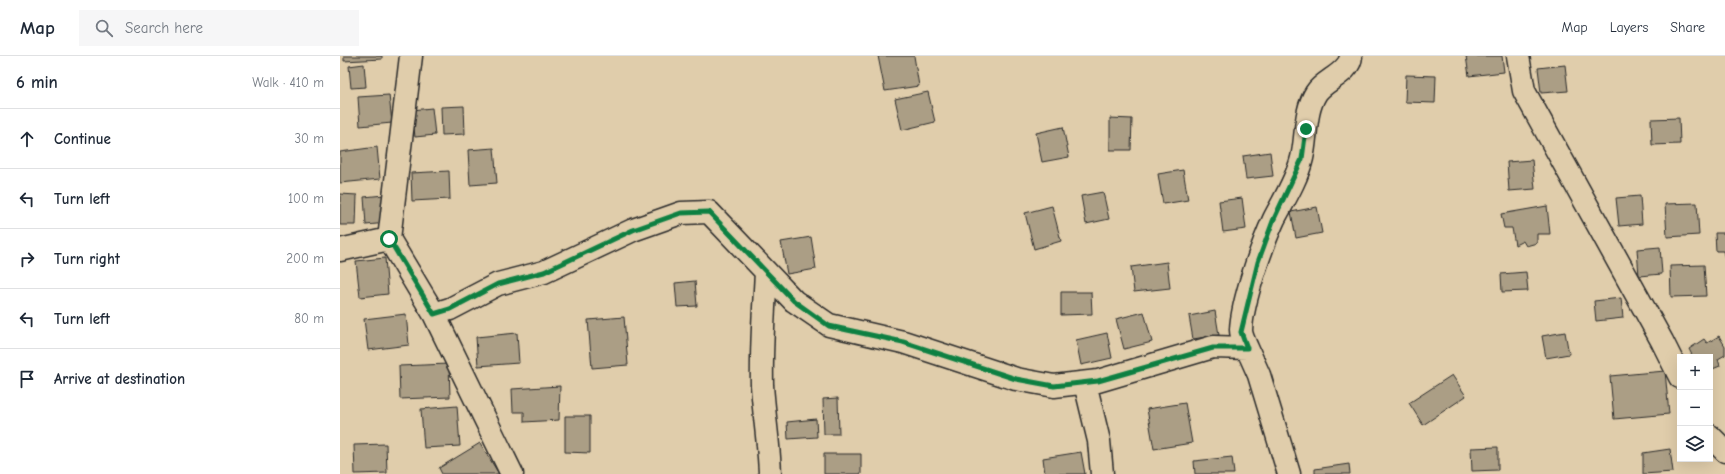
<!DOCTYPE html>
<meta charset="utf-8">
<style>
body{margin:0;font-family:"Comic Neue",sans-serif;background:#f6f6f7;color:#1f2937}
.controls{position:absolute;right:12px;bottom:12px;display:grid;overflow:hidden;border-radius:0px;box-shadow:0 4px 16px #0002}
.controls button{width:36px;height:36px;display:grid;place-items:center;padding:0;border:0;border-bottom:1px solid #e0e1e3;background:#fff;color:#1f2937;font:20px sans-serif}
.stop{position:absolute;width:12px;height:12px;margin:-9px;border:3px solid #0b8043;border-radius:50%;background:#fff}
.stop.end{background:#0b8043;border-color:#fff;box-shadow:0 1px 4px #0008}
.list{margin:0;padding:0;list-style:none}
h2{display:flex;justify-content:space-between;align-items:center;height:52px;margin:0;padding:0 16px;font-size:17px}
h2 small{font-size:13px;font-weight:400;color:#747a83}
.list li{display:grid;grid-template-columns:26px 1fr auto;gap:12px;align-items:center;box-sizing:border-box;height:60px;padding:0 16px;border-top:1px solid #e0e1e3}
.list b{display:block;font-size:15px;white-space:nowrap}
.list em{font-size:13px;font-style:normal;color:#747a83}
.icon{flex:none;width:22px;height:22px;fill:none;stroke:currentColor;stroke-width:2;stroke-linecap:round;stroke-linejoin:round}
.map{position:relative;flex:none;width:1385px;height:418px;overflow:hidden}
header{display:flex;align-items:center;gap:24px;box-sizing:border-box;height:56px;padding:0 20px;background:#fff;border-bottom:1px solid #e0e1e3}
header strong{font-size:19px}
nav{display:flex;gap:22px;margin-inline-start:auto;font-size:14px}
.search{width:280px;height:36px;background:#f6f6f7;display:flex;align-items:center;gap:10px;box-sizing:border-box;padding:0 14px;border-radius:0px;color:#747a83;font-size:15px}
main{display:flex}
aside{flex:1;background:#fff}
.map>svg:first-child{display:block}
.building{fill:#ab9e85;stroke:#2b2b2b}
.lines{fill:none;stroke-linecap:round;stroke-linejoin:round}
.minor-casing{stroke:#2b2b2b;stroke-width:25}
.minor{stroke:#e0cdab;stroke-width:22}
.route{stroke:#0b8043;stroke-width:5}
</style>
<header>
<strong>Map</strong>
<div class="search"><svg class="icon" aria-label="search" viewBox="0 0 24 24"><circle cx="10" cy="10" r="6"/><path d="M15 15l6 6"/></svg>Search here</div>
<nav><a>Map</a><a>Layers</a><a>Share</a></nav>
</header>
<main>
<aside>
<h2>6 min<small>Walk · 410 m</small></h2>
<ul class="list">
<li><svg class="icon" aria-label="ahead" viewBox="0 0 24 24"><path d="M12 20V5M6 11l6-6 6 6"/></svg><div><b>Continue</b></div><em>30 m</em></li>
<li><svg class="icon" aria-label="left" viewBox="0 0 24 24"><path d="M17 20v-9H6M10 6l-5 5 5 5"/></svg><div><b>Turn left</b></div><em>100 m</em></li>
<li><svg class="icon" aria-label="right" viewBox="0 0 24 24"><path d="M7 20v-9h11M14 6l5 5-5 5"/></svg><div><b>Turn right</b></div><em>200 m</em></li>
<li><svg class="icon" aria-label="left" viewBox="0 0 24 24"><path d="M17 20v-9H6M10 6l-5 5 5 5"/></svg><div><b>Turn left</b></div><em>80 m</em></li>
<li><svg class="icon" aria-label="arrive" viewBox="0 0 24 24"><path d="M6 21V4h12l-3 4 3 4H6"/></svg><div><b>Arrive at destination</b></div></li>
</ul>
</aside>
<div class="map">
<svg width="1385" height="418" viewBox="0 0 1385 418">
<rect width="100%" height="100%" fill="#e0cdab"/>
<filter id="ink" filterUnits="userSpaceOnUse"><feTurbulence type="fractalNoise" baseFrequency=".025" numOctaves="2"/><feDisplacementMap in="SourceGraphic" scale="8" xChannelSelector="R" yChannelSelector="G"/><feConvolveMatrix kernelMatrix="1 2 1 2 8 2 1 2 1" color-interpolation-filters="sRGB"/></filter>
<g filter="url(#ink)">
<path class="building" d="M4,0H42V3L4,5Z
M538,0H574L579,30L545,35Z
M1126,0H1162L1164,16L1129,20Z
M24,8L26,31L11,32L9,10Z
M1225,9L1228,35L1201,37L1198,12Z
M1066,19L1096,20L1095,47L1065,46Z
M588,36L595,66L562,74L555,43Z
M49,39L52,67L20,70L18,41Z
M124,50L125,78L102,79L101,51Z
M92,52L95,79L75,81L72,54Z
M770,62L792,63L791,94H770Z
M1339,62L1340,88L1312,89L1311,63Z
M723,71L729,101L702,106L696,77Z
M37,91L40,123L0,127V96Z
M154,92L157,127L130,129L128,94Z
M930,96L933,120L906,123L903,100Z
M1192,104L1195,133L1169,135L1167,106Z
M843,114L848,144L823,148L818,118Z
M109,115L110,143L72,145L71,117Z
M763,136L769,163L746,168L741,140Z
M0,138L17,139L16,169H0Z
M44,139L47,167L26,169L24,141Z
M1300,140L1302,168L1279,170L1276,142Z
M902,142L906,173L883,176L879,145Z
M1357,147L1359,179L1327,181L1325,148Z
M712,150L721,185L694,193L685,157Z
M1207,150L1210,178H1197V187L1186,190L1183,185L1175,189L1172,172H1164L1161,158Z
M977,151L982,177L956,182L951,156Z
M1375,177H1385V203L1383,195H1376Z
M471,181L476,213L447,218L441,186Z
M1320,191L1322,218L1299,220L1297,193Z
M45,202L48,238L20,241L16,205Z
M827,206L830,232L794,236L791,211Z
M1364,209L1366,240L1331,241L1330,210Z
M1186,216L1188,235L1162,236L1161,218Z
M355,225L357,250L337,251L335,227Z
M721,236H751L752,258L721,259Z
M1281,242L1283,262L1256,265L1254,245Z
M875,255L879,279L853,283L849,260Z
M804,256L812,286L784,293L776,263Z
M66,258L69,289L28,294L24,263Z
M284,261L288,309L252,312L248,264Z
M1225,276L1229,298L1206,302L1202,280Z
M177,277L179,307L138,310L136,281Z
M767,277L772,302L741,309L736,284Z
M1379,280L1385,290V299L1378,303L1380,310L1370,314V301H1353L1349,293L1364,283L1367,287Z
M109,308L110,341L60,343L59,310Z
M1325,315L1329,358L1274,363L1270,320Z
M1112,319L1126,340L1083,369L1069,347Z
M220,330L219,364L184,366V356H173L172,333Z
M498,342L499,378H484L483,343Z
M845,347L852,387L814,393L807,353Z
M117,350L120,390L84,392L81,353Z
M225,360H250V397L225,396Z
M476,363L477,381L448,383L447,366Z
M140,387L159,418H102L99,412Z
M46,388L47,417L15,418L14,389Z
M1158,391V414L1132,415L1131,392Z
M1330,393L1333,416L1303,418V397Z
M741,396L745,418H705L703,402Z
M484,398H521V418H484Z
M892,401L894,418H855L854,405Z
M1009,408L1010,418H975V413Z"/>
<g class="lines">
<g class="minor-casing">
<path id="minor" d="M1178,0L1184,35L1322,285L1340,321
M49,183L71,0
M0,194L49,183L94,258L172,418
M426,216C424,254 421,291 422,329C424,359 429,388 430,418
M94,258L110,253L158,228L204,216L293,174L341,157L369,156L454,245L489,269L563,286L676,323L714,330L758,325L873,291L907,292L919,319L949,418
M907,292C905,287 901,280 901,274C902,246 922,189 934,163C944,144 957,123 962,102C967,81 964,56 976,37C984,24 1010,17 1011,0
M745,327L759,385L762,418
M1370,380L1385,395"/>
</g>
<use href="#minor" class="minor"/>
</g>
</g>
<g class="lines" filter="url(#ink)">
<path class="route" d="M49,183L94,258L110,253L158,228L204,216L293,174L341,157L369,156L454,245L489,270L563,286L676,323L714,330L758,325L873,292H907L901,276L918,206L933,165L962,103L966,73"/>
</g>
</svg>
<div class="controls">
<button>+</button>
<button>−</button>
<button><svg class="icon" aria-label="layers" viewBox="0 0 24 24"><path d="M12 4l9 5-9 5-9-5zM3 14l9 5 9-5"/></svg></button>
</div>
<div class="stop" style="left:49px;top:183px"></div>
<div class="stop end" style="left:966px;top:73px"></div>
</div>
</main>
